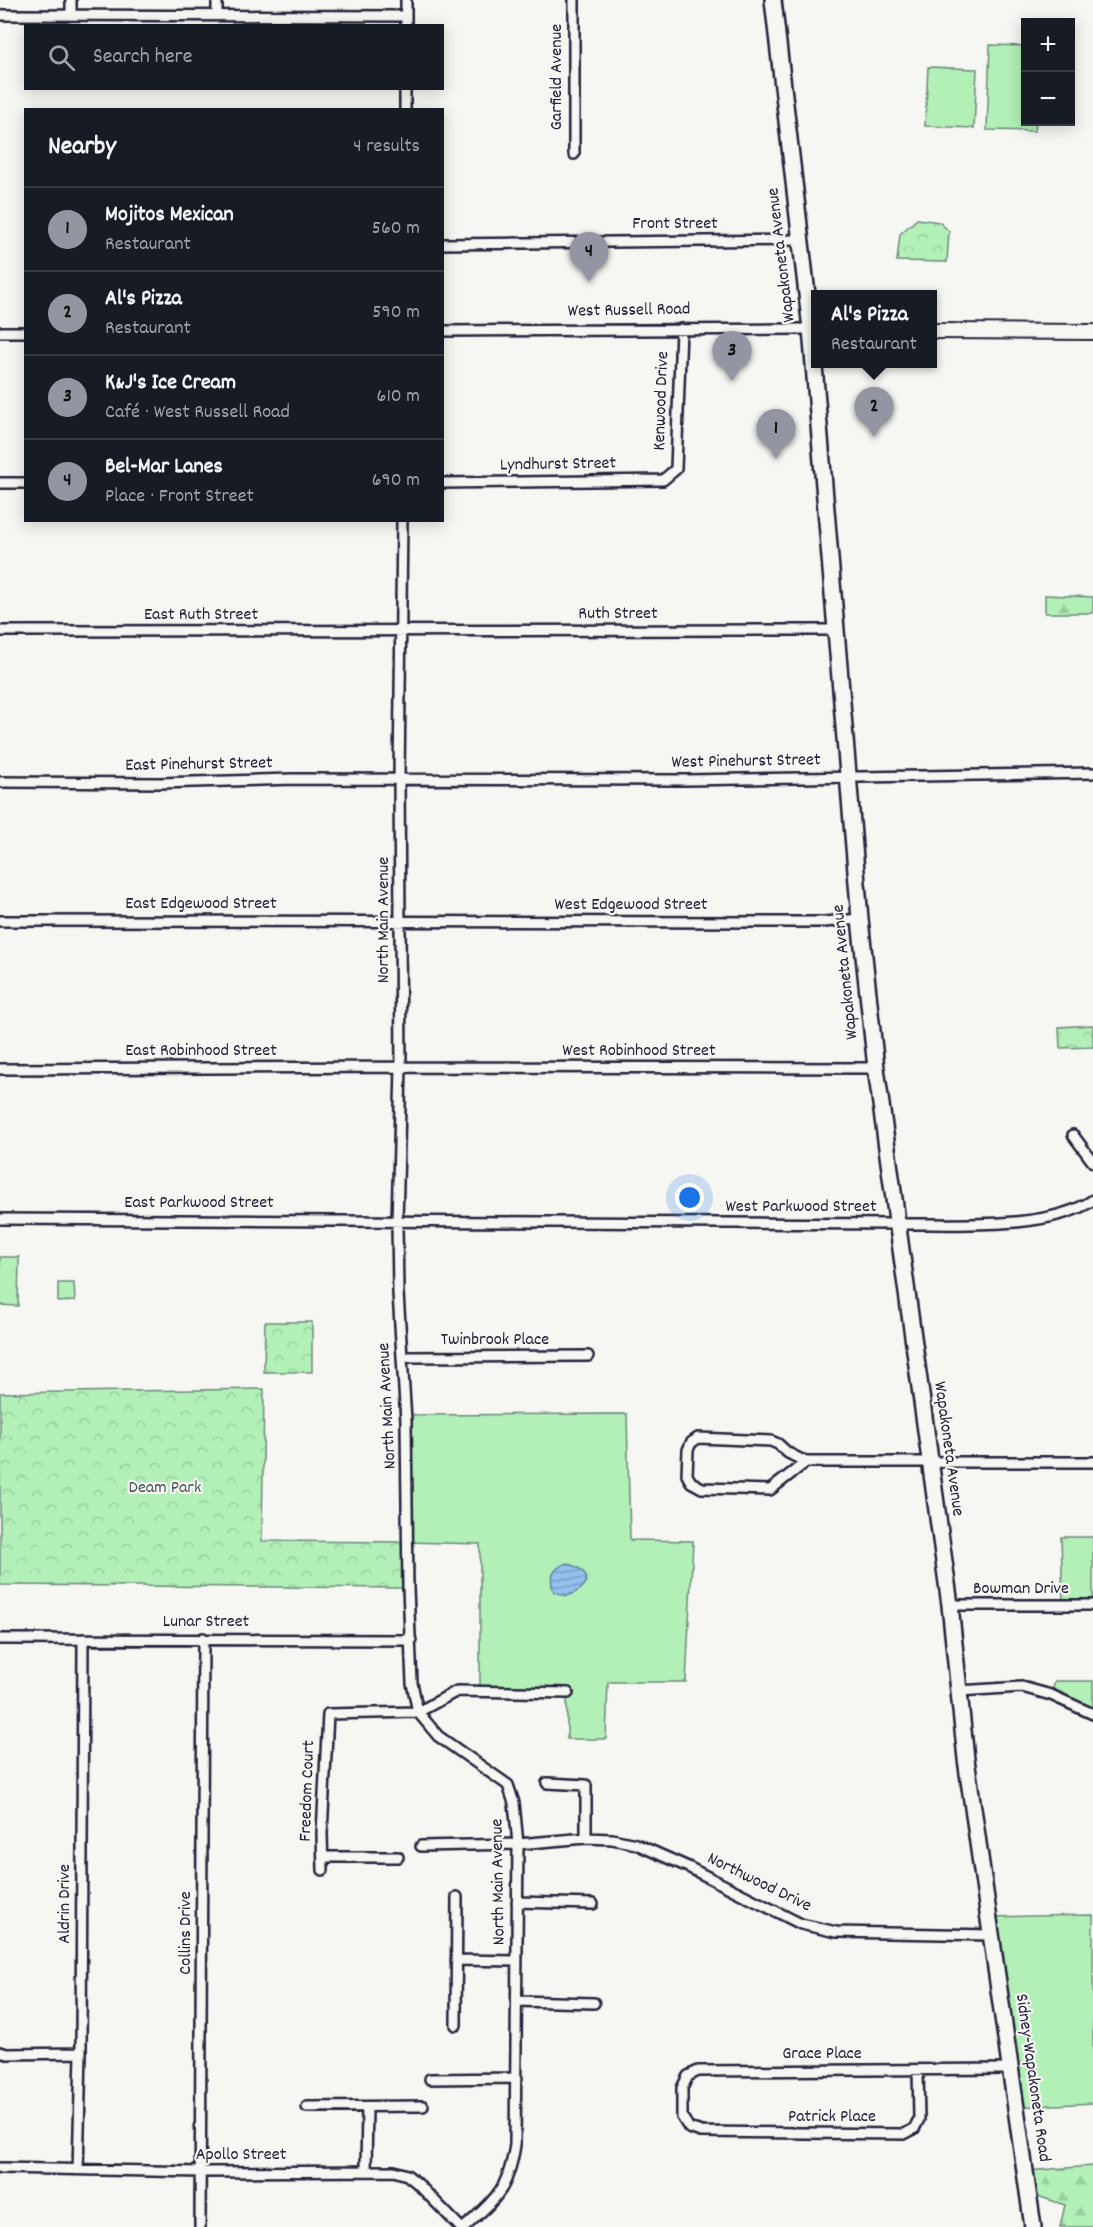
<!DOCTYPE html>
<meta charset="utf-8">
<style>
body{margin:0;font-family:Dekko,sans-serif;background:#242831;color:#f1f3f6}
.controls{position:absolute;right:18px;top:18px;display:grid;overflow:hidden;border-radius:0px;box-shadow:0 3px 15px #0003}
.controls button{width:54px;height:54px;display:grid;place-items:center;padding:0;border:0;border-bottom:2px solid #363941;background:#171b24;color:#f1f3f6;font:30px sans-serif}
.you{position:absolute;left:690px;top:1198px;width:21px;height:21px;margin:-15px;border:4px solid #fff;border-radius:50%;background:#1a73e8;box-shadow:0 0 0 9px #1a73e833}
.badge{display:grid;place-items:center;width:39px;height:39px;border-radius:50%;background:#9495a2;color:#111;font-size:20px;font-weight:700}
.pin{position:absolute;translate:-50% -50px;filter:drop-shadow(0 2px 3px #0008)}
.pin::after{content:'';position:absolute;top:32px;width:21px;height:18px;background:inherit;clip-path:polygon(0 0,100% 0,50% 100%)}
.popup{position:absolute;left:811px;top:290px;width:126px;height:78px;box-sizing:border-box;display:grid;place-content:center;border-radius:0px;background:#171b24;filter:drop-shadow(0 2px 4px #0005);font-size:20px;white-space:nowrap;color:#9ea1a6}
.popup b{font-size:22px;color:#f1f3f6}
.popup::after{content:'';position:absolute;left:50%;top:100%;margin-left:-12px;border:12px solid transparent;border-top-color:#171b24}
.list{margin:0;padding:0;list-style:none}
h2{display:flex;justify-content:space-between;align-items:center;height:78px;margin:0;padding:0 24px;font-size:26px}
h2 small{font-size:20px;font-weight:400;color:#9ea1a6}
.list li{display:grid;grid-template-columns:39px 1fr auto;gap:18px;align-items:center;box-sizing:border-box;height:84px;padding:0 24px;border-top:2px solid #363941}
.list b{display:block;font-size:22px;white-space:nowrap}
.list p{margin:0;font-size:20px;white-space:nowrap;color:#9ea1a6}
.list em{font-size:20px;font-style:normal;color:#9ea1a6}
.icon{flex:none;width:33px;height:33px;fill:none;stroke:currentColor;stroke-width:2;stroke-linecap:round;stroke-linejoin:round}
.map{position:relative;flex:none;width:1093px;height:2227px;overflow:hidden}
.search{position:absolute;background:#171b24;box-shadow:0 3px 15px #0003;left:24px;top:24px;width:420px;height:66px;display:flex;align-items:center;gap:15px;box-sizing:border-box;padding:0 21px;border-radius:0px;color:#9ea1a6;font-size:22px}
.panel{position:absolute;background:#171b24;box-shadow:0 3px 15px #0003;left:24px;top:108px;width:420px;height:414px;border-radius:0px}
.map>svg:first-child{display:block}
.green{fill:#b2f0b7;stroke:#6a8979;stroke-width:1.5}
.forest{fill:url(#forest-firs);stroke:#6a8979;stroke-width:1.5}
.park{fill:url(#park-crowns);stroke:#6a8979;stroke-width:1.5}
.water{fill:url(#water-rules);stroke:#6681a6;stroke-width:1.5}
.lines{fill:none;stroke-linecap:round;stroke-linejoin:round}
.street-casing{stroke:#22223b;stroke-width:14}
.secondary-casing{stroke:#22223b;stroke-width:18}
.primary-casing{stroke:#22223b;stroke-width:20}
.street{stroke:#f6f6f2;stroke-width:9}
.secondary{stroke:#f6f6f2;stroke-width:14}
.primary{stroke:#f6f6f2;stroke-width:15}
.labels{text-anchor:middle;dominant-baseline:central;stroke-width:4.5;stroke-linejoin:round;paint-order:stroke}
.street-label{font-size:18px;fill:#22223b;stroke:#f6f6f2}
.park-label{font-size:18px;fill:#46565a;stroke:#f6f6f2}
</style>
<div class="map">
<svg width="1093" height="2227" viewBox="0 0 1093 2227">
<defs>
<pattern id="forest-firs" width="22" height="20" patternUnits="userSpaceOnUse" patternTransform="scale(1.5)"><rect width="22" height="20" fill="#b2f0b7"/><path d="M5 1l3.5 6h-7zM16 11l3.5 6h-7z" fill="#99ce9e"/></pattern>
<pattern id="park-crowns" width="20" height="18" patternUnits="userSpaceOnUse" patternTransform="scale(1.5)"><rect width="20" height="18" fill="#b2f0b7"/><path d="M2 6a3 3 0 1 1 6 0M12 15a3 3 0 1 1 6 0" fill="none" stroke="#99ce9e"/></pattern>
<pattern id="water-rules" width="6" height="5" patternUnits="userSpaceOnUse" patternTransform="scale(1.5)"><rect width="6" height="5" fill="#94c1ee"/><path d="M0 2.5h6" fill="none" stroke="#789cc2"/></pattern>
</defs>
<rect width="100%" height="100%" fill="#f6f6f2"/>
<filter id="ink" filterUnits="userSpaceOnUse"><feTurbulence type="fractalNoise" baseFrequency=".0167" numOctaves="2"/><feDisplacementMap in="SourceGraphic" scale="12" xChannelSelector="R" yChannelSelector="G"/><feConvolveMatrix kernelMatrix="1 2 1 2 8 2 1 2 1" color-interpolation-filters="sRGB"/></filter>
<g filter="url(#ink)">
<path class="green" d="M990,45L1025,46L1026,122H1036L1035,131L987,130Z
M928,67L977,69L974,128L925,126Z
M0,1257H19L18,1306L0,1305Z
M627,1414L630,1540L693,1541L686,1682H608L606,1739H567V1693L480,1691V1544L408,1542L406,1415Z
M1061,1537H1093V1605H1063Z
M1055,1681H1093V1714L1051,1695Z
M1093,1915V2103L1016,2107L989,1917Z"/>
<path class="forest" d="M1045,595L1093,597V613H1045Z
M1093,2166V2227H1060L1065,2205L1028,2193L1025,2171Z"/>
<path class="park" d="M917,219L939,222L949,231L947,262L897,261L900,234Z
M1093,1025V1047L1060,1048L1059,1027Z
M58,1283H74L75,1301L58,1302Z
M265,1322H312V1372H264Z
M264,1389L262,1541L408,1542V1588L0,1585V1393Z"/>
<path class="water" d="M567,1563C593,1572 593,1586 567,1596L554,1592C548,1578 553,1568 567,1563Z"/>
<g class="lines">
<g class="street-casing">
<path id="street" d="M71,0V15
M217,0V15
M574,0V154
M0,15L406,16
M406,26V0
M405,110V88
M442,244L800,240
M442,331L811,329
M0,332H26
M0,483H26
M442,483L663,480L676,469L681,329
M402,520L399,779L401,1067L397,1222L398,1293L406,1421L408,1588L412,1683L418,1712L438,1736L508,1785L514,1803L518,1844L515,2145C508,2190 497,2197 465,2227
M0,631L835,630
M0,782L159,783L293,779L686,780L1093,773
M0,921L824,922L860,919
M0,1069L401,1067L876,1068
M1073,1135L1093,1162
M0,1219L897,1224C951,1223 1048,1231 1093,1200
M402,1357L588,1356
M806,1462L770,1490L702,1488L691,1482L687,1475L688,1450L691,1443L698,1438L771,1441L778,1444L788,1453L806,1462H1093
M950,1605H1093
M0,1639L411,1640
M959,1691L1022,1687L1051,1695L1093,1714
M547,1783L586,1785V1838
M421,1846L518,1844L586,1838L612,1839L636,1844L688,1867L801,1924L836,1932L991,1935
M323,1857H398
M323,1870L322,1834L328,1714L418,1712L457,1691L568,1693
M517,1902L593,1904
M456,1960L517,1961
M516,2001L594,2003
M456,2025L457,1897
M0,2052L7,2054L81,2053
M918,2070L919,2119L914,2129L904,2134L701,2132L689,2128L682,2117V2088L688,2076L698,2071L1011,2069
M430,2079L517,2078
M307,2107L423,2106
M0,2168L201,2172L394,2171L407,2175L417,2183L460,2227
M78,2170L81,2053L83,1639
M366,2171L367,2107
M200,2227L203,1638"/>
</g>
<g class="secondary-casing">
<path id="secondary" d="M932,331L1093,332"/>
</g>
<g class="primary-casing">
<path id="primary" d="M773,0L811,329L860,919L876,1068L950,1605L966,1759L1033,2227"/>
</g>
<use href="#street" class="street"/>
<use href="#secondary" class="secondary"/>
<use href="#primary" class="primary"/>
</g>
</g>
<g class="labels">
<g class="street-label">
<text transform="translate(557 77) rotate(-90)">Garfield Avenue</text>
<text x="675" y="224">Front Street</text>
<text transform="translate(782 255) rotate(-97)">Wapakoneta Avenue</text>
<text transform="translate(629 311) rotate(-1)">West Russell Road</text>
<text transform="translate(662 401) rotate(-88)">Kenwood Drive</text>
<text transform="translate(558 465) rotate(-1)">Lyndhurst Street</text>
<text x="618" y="614">Ruth Street</text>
<text x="201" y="615">East Ruth Street</text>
<text transform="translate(746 762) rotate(-1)">West Pinehurst Street</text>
<text transform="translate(199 765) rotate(-1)">East Pinehurst Street</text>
<text x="201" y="904">East Edgewood Street</text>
<text x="631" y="905">West Edgewood Street</text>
<text transform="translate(384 920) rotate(-90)">North Main Avenue</text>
<text transform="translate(846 972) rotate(-96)">Wapakoneta Avenue</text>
<text x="201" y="1051">East Robinhood Street</text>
<text x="639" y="1051">West Robinhood Street</text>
<text x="199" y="1203">East Parkwood Street</text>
<text x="801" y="1207">West Parkwood Street</text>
<text x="495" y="1340">Twinbrook Place</text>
<text transform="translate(388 1406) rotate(-93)">North Main Avenue</text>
<text transform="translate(948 1449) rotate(82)">Wapakoneta Avenue</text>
<text x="1021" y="1589">Bowman Drive</text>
<text x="206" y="1622">Lunar Street</text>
<text transform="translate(308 1791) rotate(-88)">Freedom Court</text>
<text transform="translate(499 1882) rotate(-91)">North Main Avenue</text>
<text transform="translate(759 1883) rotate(26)">Northwood Drive</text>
<text transform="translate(65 1904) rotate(-90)">Aldrin Drive</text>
<text transform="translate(186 1933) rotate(-90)">Collins Drive</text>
<text x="822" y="2054">Grace Place</text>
<text transform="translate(1032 2078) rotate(82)">Sidney-Wapakoneta Road</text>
<text x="832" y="2117">Patrick Place</text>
<text x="241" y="2155">Apollo Street</text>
</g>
<g class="park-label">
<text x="165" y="1488">Deam Park</text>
</g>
</g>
</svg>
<div class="controls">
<button>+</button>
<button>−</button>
</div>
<div class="you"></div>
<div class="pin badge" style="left:776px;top:459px">1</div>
<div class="pin badge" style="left:874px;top:437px">2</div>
<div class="popup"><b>Al's Pizza</b>Restaurant</div>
<div class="pin badge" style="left:732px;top:381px">3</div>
<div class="pin badge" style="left:589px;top:282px">4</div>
<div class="search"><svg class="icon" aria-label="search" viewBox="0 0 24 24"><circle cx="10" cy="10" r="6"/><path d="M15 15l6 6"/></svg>Search here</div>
<section class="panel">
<h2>Nearby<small>4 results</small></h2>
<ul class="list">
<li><span class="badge">1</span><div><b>Mojitos Mexican</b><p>Restaurant</p></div><em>560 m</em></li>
<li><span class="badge">2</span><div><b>Al's Pizza</b><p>Restaurant</p></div><em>590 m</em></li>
<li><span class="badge">3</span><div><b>K&amp;J's Ice Cream</b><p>Café · West Russell Road</p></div><em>610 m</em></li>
<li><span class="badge">4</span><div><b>Bel-Mar Lanes</b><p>Place · Front Street</p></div><em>690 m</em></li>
</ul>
</section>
</div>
